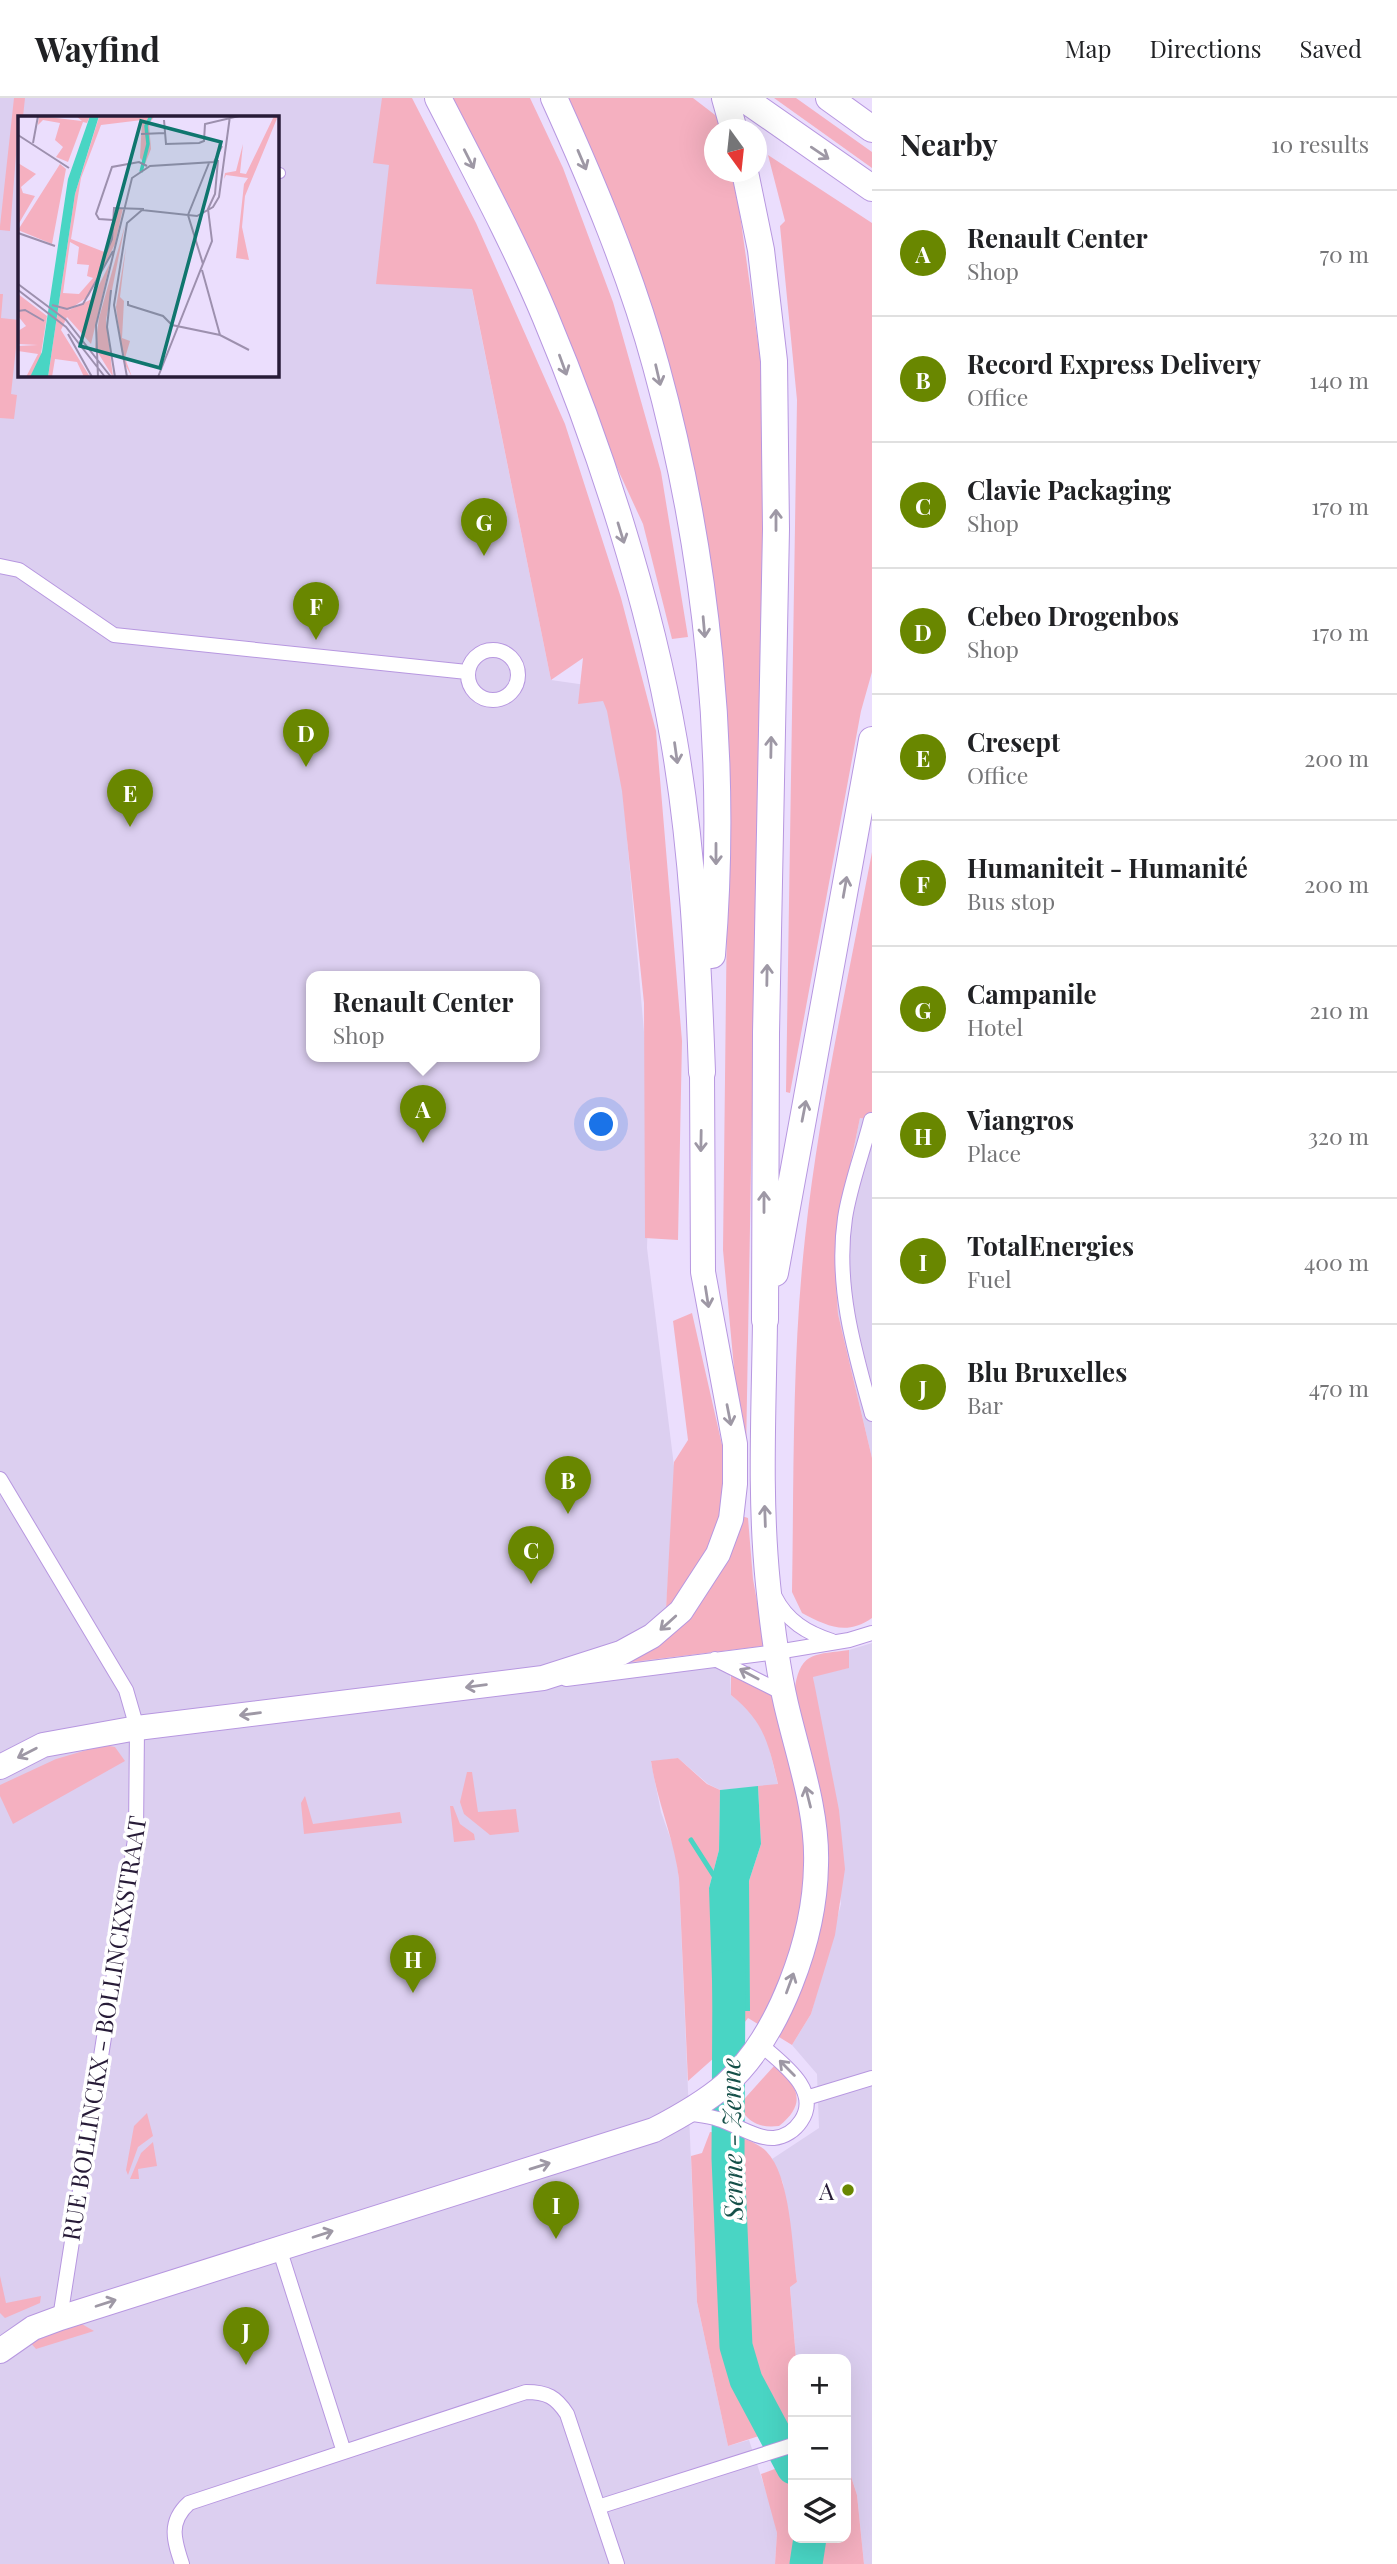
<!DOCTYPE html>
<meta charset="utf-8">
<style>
body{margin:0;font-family:"Playfair Display",serif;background:#f6f6f6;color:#202124}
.controls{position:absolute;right:21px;bottom:21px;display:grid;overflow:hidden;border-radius:14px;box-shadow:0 7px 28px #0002}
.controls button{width:63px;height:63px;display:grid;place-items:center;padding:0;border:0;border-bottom:2px solid #e0e0e0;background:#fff;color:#202124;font:35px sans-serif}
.compass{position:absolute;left:704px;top:21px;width:63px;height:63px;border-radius:50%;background:#fff;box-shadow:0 7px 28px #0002;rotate:165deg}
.you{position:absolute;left:602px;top:1027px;width:24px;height:24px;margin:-18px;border:5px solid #fff;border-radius:50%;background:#1a73e8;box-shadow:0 0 0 10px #1a73e833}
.badge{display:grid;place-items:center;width:46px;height:46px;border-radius:50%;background:#698700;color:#fff;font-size:23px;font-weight:700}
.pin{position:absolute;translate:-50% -58px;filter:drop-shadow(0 2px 4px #0008)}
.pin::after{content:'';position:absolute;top:37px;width:24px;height:21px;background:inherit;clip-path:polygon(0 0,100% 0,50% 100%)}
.popup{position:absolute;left:306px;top:873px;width:234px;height:91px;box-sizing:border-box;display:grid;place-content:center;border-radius:14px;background:#fff;filter:drop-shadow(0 2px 5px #0005);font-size:23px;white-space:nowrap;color:#757577}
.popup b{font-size:26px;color:#202124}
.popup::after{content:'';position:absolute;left:50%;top:100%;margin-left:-14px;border:14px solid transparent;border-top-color:#fff}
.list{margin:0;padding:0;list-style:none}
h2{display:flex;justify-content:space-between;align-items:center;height:91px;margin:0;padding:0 28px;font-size:30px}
h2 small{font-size:23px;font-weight:400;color:#757577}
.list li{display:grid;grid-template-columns:46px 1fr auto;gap:21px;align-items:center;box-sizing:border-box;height:126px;padding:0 28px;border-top:2px solid #e0e0e0}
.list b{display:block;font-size:26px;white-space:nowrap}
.list p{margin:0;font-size:23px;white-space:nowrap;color:#757577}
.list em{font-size:23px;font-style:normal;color:#757577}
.icon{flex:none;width:38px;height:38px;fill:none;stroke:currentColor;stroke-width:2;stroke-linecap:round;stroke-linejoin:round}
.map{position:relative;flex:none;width:872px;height:2466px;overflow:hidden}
header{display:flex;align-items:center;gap:42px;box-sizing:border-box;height:98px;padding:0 35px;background:#fff;border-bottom:2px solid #e0e0e0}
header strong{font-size:33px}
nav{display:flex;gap:38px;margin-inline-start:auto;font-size:24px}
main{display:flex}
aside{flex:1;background:#fff}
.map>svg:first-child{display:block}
.built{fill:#dccff0;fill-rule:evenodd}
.green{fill:#f5b0c0}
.water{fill:#49d5c4}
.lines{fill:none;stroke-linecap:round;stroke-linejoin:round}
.stream{stroke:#49d5c4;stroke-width:5}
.river{stroke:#49d5c4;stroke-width:33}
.pedestrian-casing{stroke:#b797e0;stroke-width:12}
.minor-casing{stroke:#b797e0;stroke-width:16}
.trunk-casing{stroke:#b797e0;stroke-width:26}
.motorway-casing{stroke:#b797e0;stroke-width:28}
.pedestrian{stroke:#fff;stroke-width:10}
.minor{stroke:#fff;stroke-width:14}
.trunk{stroke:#fff;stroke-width:24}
.motorway{stroke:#fff;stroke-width:26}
.oneway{stroke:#9e98a5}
.poi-dot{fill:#698700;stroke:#fff;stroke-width:2.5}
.labels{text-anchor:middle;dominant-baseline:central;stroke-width:7;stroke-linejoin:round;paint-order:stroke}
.street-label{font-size:24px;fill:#271b37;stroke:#fff}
.poi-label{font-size:24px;fill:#271b37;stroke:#fff;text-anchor:end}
.water-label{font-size:26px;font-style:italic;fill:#155049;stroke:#fff}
.inset-river{fill:none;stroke:#49d5c4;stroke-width:3.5}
.inset-road{fill:none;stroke:#9d90ae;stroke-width:2}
.view{fill:#0f766e;fill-opacity:0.15;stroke:#0f766e;stroke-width:3.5}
.inset-edge{fill:none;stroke:#271b37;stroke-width:3.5}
</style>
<header>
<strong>Wayfind</strong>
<nav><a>Map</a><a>Directions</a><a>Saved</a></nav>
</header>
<main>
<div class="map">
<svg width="872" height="2466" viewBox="0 0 872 2466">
<rect width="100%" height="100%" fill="#ebdefd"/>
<path class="built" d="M0,0H382L403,36L470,182L551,582L614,591L651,1014L647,1150L675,1376L666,1511L620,1565L729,1554L731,1597L748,1610L767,1640L778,1687L720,1692L708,1686L678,1660L651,1664L661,1714L675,1753L679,1781L697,2204L728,2348L749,2342L773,2414L777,2435L775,2466H0ZM19,19H276V276H19ZM311,879H535V959H311Z
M860,1020L872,1022V1360L838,1216L836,1185L839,1121Z
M872,1545V2466H864L857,2397L846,2363V2261H796L790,2188L797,2184L783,2085L772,2061L819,2030L817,1976L792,1947L811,1916L841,1806L813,1578L848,1570L849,1552Z"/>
<path class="green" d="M14,0H25L23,19H19L10,133L0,132V128Z
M382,0H412L476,125L565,326L621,500L656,633L682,943L678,1142L645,1140L644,905L622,693L607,613L603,603L578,606L583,560L551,582L472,191L376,186L389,67L373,65Z
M453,0H530L563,70L613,204L661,374L688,539L672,541L643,426L607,348L554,210L511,112Z
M568,0H693L719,20L722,31L715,32V74H734L760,259L764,337L746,1355L737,1302L723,1152L728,724L714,503L680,311L616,112Z
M774,0H796L872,54V70Z
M768,57L872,125V574L861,613L790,995L786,994L797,302L780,128L785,123Z
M0,196H3L1,220L19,222L11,296L17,297L14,321L0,320Z
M872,754V1022L860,1020L839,1121L836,1184L838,1216L872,1360V1520C846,1538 827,1528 802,1515L792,1494C794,1376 792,1258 805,1140C819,1010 848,882 872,754Z
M692,1215L725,1360L722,1412L748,1420L753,1481L765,1548L616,1566L666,1511L674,1364L688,1342L673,1223Z
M849,1552V1570L813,1579L839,1712L845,1771L835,1837L811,1916L792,1947L748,1920L724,1951L688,1983L679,1781C674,1740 657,1704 651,1663L678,1660L707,1686L720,1692L719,1752L709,1790L749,1913V1783L761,1746L758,1688L778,1686C769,1647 764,1623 731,1597V1574L749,1582L766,1595L795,1589C801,1552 817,1557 849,1552Z
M104,1647L115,1649L125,1663L13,1726L0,1698V1687L56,1661Z
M467,1674H472L478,1714L516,1711L519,1734L490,1737L464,1716L460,1704Z
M305,1698L313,1726L400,1714L402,1725L304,1736L301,1705Z
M450,1708H453L460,1726L474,1736L475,1742L454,1744Z
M774,1968C799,1988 807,2006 779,2028C758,2030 750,2025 738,2008Z
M147,2015L153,2038L138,2049L128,2077L126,2072L134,2028Z
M710,2034C726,2035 754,2041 766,2053C791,2078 792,2149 797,2184L790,2189L796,2261L793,2440H846V2363L857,2397L864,2466H775L777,2435L761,2376L780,2369L762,2337L728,2348L697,2204L691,2058L702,2055Z
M153,2044L157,2068L138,2071L139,2081H130L141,2055Z
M0,2178L6,2205L41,2198L40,2205L5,2220L0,2215Z
M80,2225L94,2233L36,2251L28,2242Z"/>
<path class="water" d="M758,1688L761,1746L749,1783L750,1913H713L709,1790L719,1752L720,1692Z"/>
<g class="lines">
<path class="stream" d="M691,1742L716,1781"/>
<path class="river" d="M729,1869L728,2060L736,2248L746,2282L793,2370
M806,2466L810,2440"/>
<g class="pedestrian-casing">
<path id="pedestrian" d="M276,74L280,75"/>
</g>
<g class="minor-casing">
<path id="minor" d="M0,468L19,472L114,537L467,574
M468 577a25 25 0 1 1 50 0a25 25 0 1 1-50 0Z
M871,1022C863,1054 850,1087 845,1120C835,1187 854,1252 872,1316
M0,1381L126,1592L137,1630L136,1735L60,2220
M775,1499C787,1523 807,1535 832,1543
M715,1561L783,1595
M566,1581L777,1554L849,1542L872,1535
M806,2000L872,1980
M686,2015C697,2017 708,2018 718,2021C735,2026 756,2041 774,2040C785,2039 795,2032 801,2023C822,1992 780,1964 760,1946
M279,2150L344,2354
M598,2409L793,2347
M182,2466C174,2442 168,2424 189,2405L526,2294C547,2294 556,2299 567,2316L617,2466"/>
</g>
<g class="trunk-casing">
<path id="trunk" d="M0,1669L43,1647L137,1630L543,1580L621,1555L652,1538L681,1513L718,1456L731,1421L735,1386V1346L703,1174L702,974
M0,2253L33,2230L60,2220L654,2032C679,2019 704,2005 725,1987C780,1938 815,1839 816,1767C818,1713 798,1658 786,1606C777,1567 772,1526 768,1486C759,1398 764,1309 765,1222"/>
</g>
<g class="motorway-casing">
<path id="motorway" d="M438,0C475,72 514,144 545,218C600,349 650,503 674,643C693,753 698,863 702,974
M554,0C593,86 631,176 656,268C708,457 728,662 712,857
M725,0L734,32
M743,0L872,90
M829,0L872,31
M745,74L761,152L774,263L776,431L766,935L765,1222
M775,1175L872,642"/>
</g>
<use href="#pedestrian" class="pedestrian"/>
<use href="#minor" class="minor"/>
<use href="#trunk" class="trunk"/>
<use href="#motorway" class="motorway"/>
</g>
<defs><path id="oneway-shaft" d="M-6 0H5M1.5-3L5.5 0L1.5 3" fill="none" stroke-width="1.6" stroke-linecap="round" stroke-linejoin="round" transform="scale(1.75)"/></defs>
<g class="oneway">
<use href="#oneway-shaft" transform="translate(820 55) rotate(34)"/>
<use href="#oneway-shaft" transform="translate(469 61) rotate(63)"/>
<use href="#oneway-shaft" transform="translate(582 62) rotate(67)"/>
<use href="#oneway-shaft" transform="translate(563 267) rotate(70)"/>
<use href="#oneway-shaft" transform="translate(658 277) rotate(77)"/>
<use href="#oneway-shaft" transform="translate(776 422) rotate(-90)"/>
<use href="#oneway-shaft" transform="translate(621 435) rotate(73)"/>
<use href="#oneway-shaft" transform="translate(704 529) rotate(85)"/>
<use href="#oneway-shaft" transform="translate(771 649) rotate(-89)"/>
<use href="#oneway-shaft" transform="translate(676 655) rotate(82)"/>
<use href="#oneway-shaft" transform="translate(716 756) rotate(90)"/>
<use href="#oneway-shaft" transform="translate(845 789) rotate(-80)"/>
<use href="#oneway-shaft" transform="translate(767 877) rotate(-89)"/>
<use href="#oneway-shaft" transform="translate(804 1013) rotate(-79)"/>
<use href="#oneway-shaft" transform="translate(701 1043) rotate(91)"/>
<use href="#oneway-shaft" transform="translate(764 1104) rotate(-90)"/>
<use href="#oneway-shaft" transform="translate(707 1199) rotate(81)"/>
<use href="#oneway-shaft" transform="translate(729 1317) rotate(79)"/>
<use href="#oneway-shaft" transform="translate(765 1418) rotate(-92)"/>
<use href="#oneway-shaft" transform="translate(668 1525) rotate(138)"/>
<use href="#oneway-shaft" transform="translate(749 1576) rotate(-152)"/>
<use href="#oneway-shaft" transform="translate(476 1588) rotate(173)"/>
<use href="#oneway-shaft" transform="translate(250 1616) rotate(173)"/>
<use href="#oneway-shaft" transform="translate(27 1655) rotate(153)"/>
<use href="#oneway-shaft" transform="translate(808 1699) rotate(-104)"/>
<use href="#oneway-shaft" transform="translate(790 1885) rotate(-70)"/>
<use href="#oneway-shaft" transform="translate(787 1970) rotate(-135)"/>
<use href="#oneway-shaft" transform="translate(540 2068) rotate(-17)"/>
<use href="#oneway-shaft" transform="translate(323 2136) rotate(-18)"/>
<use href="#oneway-shaft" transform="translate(106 2205) rotate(-18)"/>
</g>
<circle class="poi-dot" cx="848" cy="2092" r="7"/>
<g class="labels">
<g class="street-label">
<text transform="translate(103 1930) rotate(-81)">RUE BOLLINCKX - BOLLINCKXSTRAAT</text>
</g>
<g class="poi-label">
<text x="834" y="2092">A</text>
</g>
<g class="water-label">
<text transform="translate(731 2041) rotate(-91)">Senne - Zenne</text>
</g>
</g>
<g transform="translate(18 18)">
<rect width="261" height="261" fill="#ebdefd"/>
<path d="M21,0L64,5L58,0H72L69,7L65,6L50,46L38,41L45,31L37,24L42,7L25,4L20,9ZM147,0L136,1L131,8L133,33L127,48L122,42L124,4L83,9L63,62L53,123L89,137L98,92H105L97,128L71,180L49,195L74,183L92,147L73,228L49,201L43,214L72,261H66L59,246L37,243L34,261H30L57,78L81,1ZM52,126L61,131L59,148L71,149L69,160L75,162L61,178L45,177ZM256,0H260L227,80L224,111L231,144L218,142L226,68L230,62L208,59L206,63L207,57L218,55L225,28L222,57L228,58ZM0,47L18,58L3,71L5,77L17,80L0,109ZM42,48L48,53L34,128L0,114ZM107,109L88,204L95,261L77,232L81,202ZM108,131L102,181L106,185L104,222L112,225L107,242L114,261L105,245L98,191ZM0,178L29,200L22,244L12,261H8L20,238L0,235V230L20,229L0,228V215L8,210L0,200Z" fill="#f5b0c0" fill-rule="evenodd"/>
<path d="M72,0H81L57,78L30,261H12L24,236L50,63Z" fill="#49d5c4"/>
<path class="inset-river" d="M123,56L130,28L128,10L133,0"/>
<path class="inset-road" d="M146,4L148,28L181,27L186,25L187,8L221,0M123,18L147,17M0,19L51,52M15,27L20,0M95,104L81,103L78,98L94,51L121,46L129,50M0,117L37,130M88,137L94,123L96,92L126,93M185,148L170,99L191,47M184,154L202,219M0,168L48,204L93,261M0,174L48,211L87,261M93,174L89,211L97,261M110,185V189L145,200L154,209L202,219L231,234M34,189L49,193L65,188L95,135M0,195L7,194L26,205M50,218L74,261M80,261L78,209L114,62L132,50L196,46L204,30M109,261L96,189L109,107L124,94L179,100L195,91L201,81L212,0M140,261L194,125L190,93L197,78L200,44"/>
<path class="view" d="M123,5L203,26L142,252L62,230Z"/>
<rect width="261" height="261" class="inset-edge"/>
</g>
</svg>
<div class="controls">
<button>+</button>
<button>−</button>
<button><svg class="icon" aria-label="layers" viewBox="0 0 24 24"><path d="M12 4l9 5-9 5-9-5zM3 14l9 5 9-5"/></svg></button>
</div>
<svg class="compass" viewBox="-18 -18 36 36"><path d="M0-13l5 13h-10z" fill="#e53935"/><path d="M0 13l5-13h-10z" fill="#757577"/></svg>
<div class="you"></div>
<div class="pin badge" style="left:423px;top:1045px">A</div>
<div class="popup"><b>Renault Center</b>Shop</div>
<div class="pin badge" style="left:568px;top:1416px">B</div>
<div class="pin badge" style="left:531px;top:1486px">C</div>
<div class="pin badge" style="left:306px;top:669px">D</div>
<div class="pin badge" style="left:130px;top:729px">E</div>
<div class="pin badge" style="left:316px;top:542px">F</div>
<div class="pin badge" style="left:484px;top:458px">G</div>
<div class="pin badge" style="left:413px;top:1895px">H</div>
<div class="pin badge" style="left:556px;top:2141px">I</div>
<div class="pin badge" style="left:246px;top:2267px">J</div>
</div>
<aside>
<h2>Nearby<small>10 results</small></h2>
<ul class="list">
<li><span class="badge">A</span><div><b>Renault Center</b><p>Shop</p></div><em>70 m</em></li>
<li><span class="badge">B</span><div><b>Record Express Delivery</b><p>Office</p></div><em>140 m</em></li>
<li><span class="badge">C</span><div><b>Clavie Packaging</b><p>Shop</p></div><em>170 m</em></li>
<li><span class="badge">D</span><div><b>Cebeo Drogenbos</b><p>Shop</p></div><em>170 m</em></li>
<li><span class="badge">E</span><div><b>Cresept</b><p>Office</p></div><em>200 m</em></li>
<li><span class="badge">F</span><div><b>Humaniteit - Humanité</b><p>Bus stop</p></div><em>200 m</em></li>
<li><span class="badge">G</span><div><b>Campanile</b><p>Hotel</p></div><em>210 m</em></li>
<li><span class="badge">H</span><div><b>Viangros</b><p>Place</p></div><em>320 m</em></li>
<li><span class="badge">I</span><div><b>TotalEnergies</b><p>Fuel</p></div><em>400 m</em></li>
<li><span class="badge">J</span><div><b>Blu Bruxelles</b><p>Bar</p></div><em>470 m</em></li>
</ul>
</aside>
</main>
